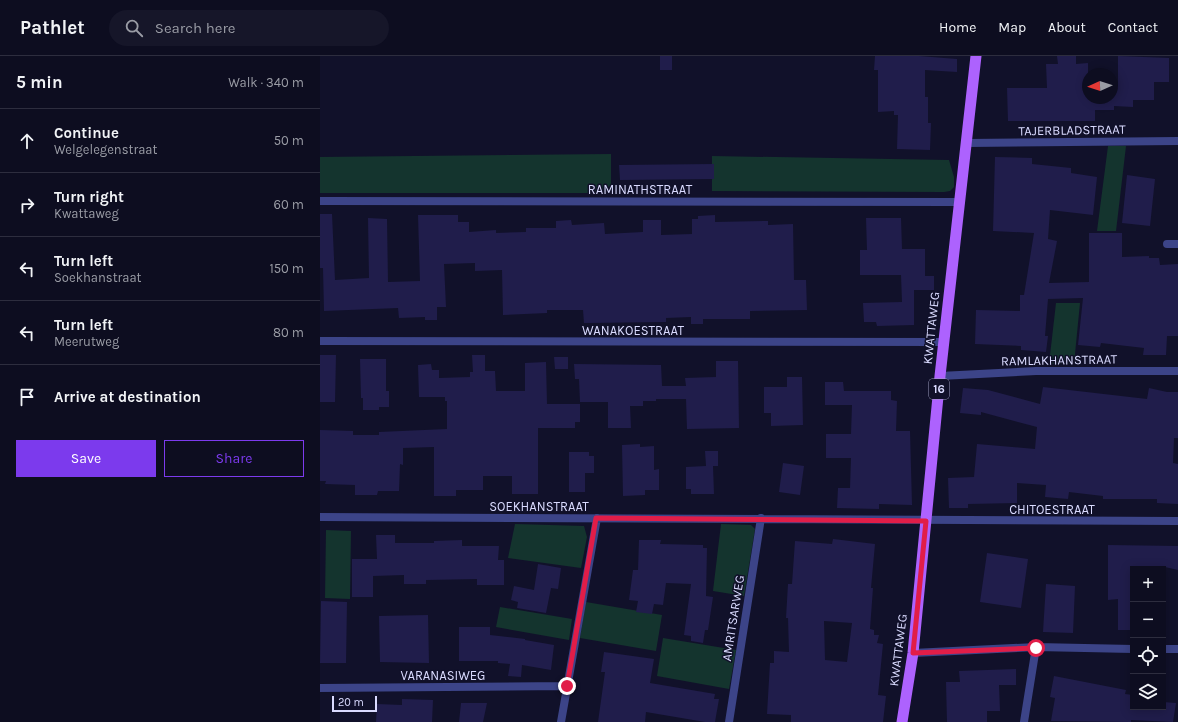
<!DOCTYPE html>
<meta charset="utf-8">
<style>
body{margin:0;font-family:Karla,sans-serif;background:#161629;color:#f1f3f6}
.controls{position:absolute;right:12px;bottom:12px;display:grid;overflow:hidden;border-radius:0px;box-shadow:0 2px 10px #0003}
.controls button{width:36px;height:36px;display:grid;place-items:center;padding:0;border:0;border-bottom:1px solid #2d2d3e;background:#0d0d20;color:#f1f3f6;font:20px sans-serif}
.compass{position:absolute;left:762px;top:12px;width:36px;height:36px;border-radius:50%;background:#0d0d20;box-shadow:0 2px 10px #0003;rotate:267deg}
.scale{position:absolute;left:12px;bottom:10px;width:45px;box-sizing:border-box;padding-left:4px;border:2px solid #dadbff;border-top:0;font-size:11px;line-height:14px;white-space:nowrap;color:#dadbff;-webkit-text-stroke:3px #11112a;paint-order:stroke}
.stop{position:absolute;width:12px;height:12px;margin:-9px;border:3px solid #e11d48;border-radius:50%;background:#fff}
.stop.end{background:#e11d48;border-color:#fff;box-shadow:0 1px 4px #0008}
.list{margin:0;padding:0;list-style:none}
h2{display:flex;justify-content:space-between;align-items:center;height:52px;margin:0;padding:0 16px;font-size:17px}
h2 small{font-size:13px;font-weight:400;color:#9a9ca5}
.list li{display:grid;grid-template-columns:26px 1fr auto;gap:12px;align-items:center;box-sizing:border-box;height:64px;padding:0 16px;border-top:1px solid #2d2d3e}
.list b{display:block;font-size:15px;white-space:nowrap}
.list p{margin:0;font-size:13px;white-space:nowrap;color:#9a9ca5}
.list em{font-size:13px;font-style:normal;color:#9a9ca5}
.actions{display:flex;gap:8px;padding:12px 16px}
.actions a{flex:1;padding:9px 0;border:1px solid #7c3aed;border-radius:0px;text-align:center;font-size:14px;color:#7c3aed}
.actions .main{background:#7c3aed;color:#fff}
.icon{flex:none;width:22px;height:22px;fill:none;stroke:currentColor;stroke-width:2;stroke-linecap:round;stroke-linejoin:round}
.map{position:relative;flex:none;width:858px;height:666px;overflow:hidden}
header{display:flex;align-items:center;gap:24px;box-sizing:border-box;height:56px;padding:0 20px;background:#0d0d20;border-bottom:1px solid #2d2d3e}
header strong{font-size:19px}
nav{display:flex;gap:22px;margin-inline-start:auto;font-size:14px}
.search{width:280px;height:36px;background:#161629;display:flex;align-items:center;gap:10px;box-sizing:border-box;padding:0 14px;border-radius:22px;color:#9a9ca5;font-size:15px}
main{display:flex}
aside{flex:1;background:#0d0d20}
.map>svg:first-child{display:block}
.green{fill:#14342e}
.building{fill:#201d4b;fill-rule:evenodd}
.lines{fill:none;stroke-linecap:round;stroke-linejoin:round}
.minor{stroke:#3c4488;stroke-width:8}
.primary{stroke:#ad62fe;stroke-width:11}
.route{stroke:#e11d48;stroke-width:5}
.labels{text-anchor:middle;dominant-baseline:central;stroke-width:3;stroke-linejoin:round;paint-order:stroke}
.shield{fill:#11112a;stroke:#9e9ebf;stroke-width:1}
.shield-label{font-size:12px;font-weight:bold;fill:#dadbff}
.street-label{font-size:13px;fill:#dadbff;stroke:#11112a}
</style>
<header>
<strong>Pathlet</strong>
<div class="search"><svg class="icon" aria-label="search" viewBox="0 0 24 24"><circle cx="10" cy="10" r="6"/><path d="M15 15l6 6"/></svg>Search here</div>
<nav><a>Home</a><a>Map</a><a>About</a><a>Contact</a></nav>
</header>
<main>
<aside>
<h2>5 min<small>Walk · 340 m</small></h2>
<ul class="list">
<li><svg class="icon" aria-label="ahead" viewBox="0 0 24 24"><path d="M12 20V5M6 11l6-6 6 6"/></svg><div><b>Continue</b><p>Welgelegenstraat</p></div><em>50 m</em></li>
<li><svg class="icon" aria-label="right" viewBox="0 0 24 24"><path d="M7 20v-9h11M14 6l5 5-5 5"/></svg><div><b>Turn right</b><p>Kwattaweg</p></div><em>60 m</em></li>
<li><svg class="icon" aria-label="left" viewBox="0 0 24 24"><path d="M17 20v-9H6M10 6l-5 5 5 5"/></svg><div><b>Turn left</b><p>Soekhanstraat</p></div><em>150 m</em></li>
<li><svg class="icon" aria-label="left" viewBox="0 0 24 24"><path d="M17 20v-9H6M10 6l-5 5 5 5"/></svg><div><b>Turn left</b><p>Meerutweg</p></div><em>80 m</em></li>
<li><svg class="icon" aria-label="arrive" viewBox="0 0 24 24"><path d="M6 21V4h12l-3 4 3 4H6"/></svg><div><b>Arrive at destination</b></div></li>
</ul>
<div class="actions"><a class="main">Save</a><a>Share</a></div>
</aside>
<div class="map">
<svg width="858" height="666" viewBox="0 0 858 666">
<rect width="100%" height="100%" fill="#11112a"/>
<path class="green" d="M788,90H806L796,175H777Z
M291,98V137H0V101Z
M392,100L629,104L634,121V131L630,135L624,136L392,135Z
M736,247H760L754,308H729Z
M195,468L264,470L267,481L261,512L188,502Z
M401,468L431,469L435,473L424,540L393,535Z
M6,474L31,475L30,543L5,542Z
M266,546L342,559L336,595L260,582Z
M180,551L252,563L249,584L176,571Z
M343,582L416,594L409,633L337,620Z"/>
<path class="building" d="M340,0H352V14H340Z
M555,0H599L637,3V16L605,14V41H608V67H611L610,94L577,93L578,59H574V55L558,56V14H554Z
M737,0H756V8L768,7V42H792V30H798V0L849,2V26H834V44H813V51L794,50V54H775V65H688L687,32H727L726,8H738Z
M675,101L712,102V108L751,112V117L777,121L773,159L730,154L728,183L737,185L729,227L769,226V177H802V201L829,200V202H839L840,209L858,208V280H847L846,299H823L824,292L781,287L780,291L758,289L763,242L728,243L725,280H728L726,296L701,294V290L655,288L656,254L700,255V239H704L714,177L673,175Z
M394,108V123L300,124L299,109Z
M807,119L835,123L830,170L802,167Z
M0,158H12L15,224L49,222L48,162L67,163L68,226L100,225L98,159H138V166H149V176L176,174V177L206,176V172H236V165L251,164L252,169L284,167L285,178L323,176V164H341V179L372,178V163H378V160L395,159V166L448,165V169L473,168L474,224H486L487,254L430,255V263H383V268H371V261L346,262V266L264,267L263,254H227V257L183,259L182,214L155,215V207L124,208L126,251H117V264H105V261L79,262L78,252L4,255L3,212H0Z
M546,162H581L582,193H605V220H614V234H594V269L557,270L556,266H544L543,247L582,246L581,219H540V194H547Z
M0,299H16L15,346H0Z
M152,299H165V315H175L176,335H205V307L226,306L227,348H260V366H255V372H218V438H192V420H163V434H136V440H114V391L83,392V409L80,408L79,435H58L57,439H35V429L5,428L6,425H0V374L33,375V379H59V376L127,373V345H125V341H99L98,309L111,308L112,314H119V322L150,321V316H153Z
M234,301H248V313H235Z
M40,303H66V335H69V351H59V354H43V342H41Z
M396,305H418L419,372L367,373L366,343H336V345H323V350H310L311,372H288V346H260L259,323H255L254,308L341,309L342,330H366L365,322L396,321Z
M467,321H482L483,369L451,370V357H444V331H467Z
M505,326H523L524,335H571V344L577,345L576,375H590L592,449L559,448V453L517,452L518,432H530L531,402H506V378H531L532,349H505Z
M723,331L827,343L829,332L847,336H858V382H854L853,407L858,408V448L837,447V443H783V440L749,436L748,443L725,441L726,429L697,427V447L648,448V452H629L628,422L654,421L657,388L715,393L717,371L661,356V359L640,357L643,332L668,334L720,348Z
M320,388V391L334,390V414L339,413V434H325V439L303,440L302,389Z
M385,395H398V410H393L394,438H371V433H366V411L386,410Z
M249,396H269V400H274V417H265V436H249Z
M463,407L484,410L480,439L459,436Z
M56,479H75V487H114V485L142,484V490H179L178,504H184V529H157V523L106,524V528H84V519L53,520V541H32V503H57Z
M513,483L555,488L551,532H553L550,573L554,574V579H559L557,587L563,588L558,639L566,640L563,666H471V659L447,658L450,607H454V595L469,596L468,562H466L468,528H472L475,485L512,488ZM504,565L532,567L527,606L505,604Z
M319,484H341L340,488L383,489V492H387L386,540L393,541L388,574H385L383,587L371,585V580L364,579L371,528L346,527L343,549L334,548L332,558L316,556L318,545L309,544L313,514H318Z
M788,489L858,490V514L845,511H813V574H798V543L788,544Z
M667,497L708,503L701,552L660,546Z
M218,508L241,512L238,533L231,532L226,557L197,552L198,546L191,544L194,530L214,534Z
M726,528L755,530L753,577L723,576Z
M1,545L27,546L26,607H0Z
M108,559L109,607L60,606L59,560Z
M139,571H170V579L205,583V584L234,589L231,614L202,609L201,621L188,620L190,608L178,607V605H139Z
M284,596L334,603L330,627L395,638L394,643H399L395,666H385L326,656L325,666H278L285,616H281Z
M696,613V629H679L680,655H667V666H627L626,626H640L639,615Z
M734,620L806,634L805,638L813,639V651H843V646L856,647L853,666L811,664V666L731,665L735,642L730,641Z
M82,643L113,644L112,666H56L57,648L82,649Z
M141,647H167L163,666H139Z"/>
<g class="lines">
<path class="minor" d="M647,87L858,85
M0,145L639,146
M847,188H858
M0,285L625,286
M620,320L716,315H858
M0,461L858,465
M843,593H858
M593,597L716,591L813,593
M0,632L247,630
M241,666L277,462
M409,666L441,462
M704,666L716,591"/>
<path class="primary" d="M582,666L593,597L620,320L656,0"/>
</g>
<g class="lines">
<path class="route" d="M247,630L276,462L606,465L593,597L716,592"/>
</g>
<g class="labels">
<rect class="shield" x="609" y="323" width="20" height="20" rx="3"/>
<g class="shield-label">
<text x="619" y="333">16</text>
</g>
<g class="street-label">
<text transform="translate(752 74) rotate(-1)">TAJERBLADSTRAAT</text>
<text x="320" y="133">RAMINATHSTRAAT</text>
<text transform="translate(611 272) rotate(-84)">KWATTAWEG</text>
<text x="313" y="274">WANAKOESTRAAT</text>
<text transform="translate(739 304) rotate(-1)">RAMLAKHANSTRAAT</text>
<text x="219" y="450">SOEKHANSTRAAT</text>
<text x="732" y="453">CHITOESTRAAT</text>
<text transform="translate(413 562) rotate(-81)">AMRITSARWEG</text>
<text transform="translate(578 594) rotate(-83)">KWATTAWEG</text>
<text x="123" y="619">VARANASIWEG</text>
</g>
</g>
</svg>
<div class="controls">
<button>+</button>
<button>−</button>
<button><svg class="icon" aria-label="locate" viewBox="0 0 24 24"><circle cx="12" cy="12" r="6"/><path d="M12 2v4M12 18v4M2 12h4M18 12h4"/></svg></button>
<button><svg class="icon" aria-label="layers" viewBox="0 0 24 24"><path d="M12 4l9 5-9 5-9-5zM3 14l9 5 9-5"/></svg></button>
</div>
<svg class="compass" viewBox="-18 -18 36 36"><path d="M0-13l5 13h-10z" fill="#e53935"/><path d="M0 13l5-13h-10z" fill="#9a9ca5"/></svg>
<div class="scale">20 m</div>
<div class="stop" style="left:716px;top:592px"></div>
<div class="stop end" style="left:247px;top:630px"></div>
</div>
</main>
